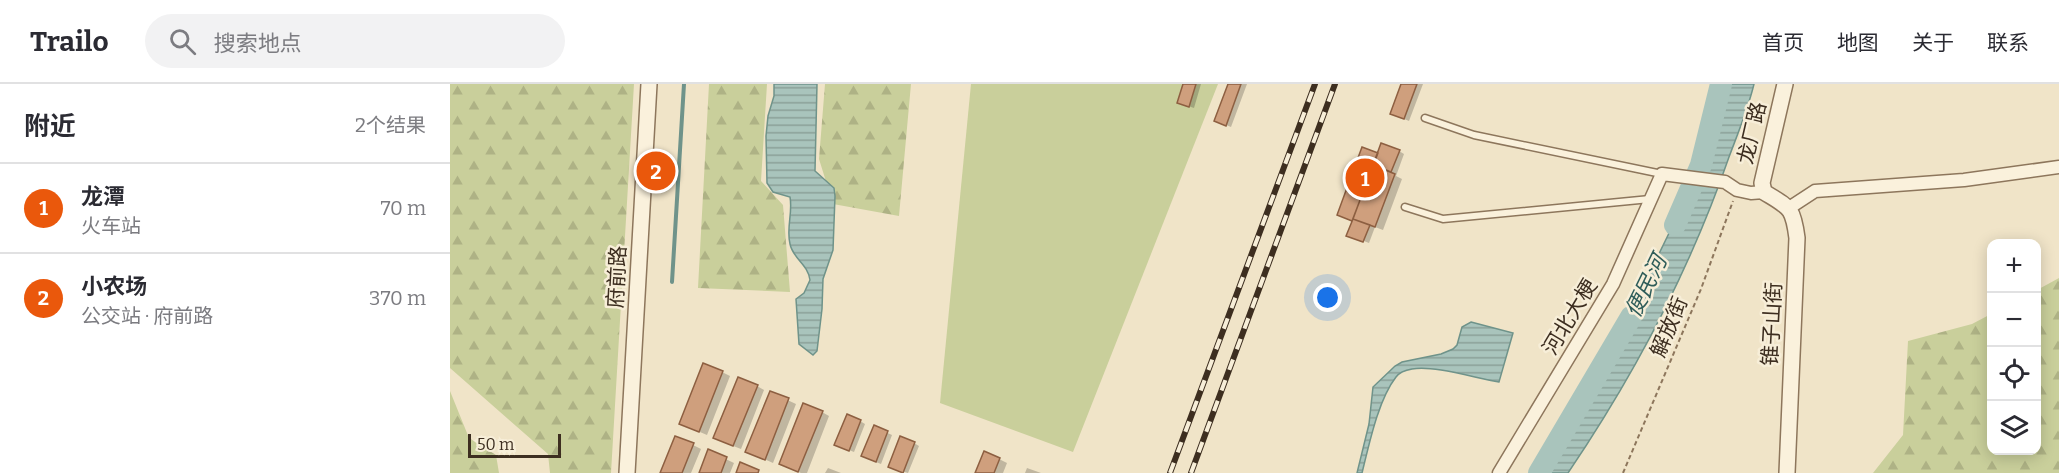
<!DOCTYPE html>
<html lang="zh">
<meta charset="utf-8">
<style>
body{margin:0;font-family:Bitter,"Noto Sans SC",serif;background:#f2f2f3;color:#2b2b33}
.controls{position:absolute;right:18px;bottom:18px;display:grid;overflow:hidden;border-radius:12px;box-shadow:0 3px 15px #0003}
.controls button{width:54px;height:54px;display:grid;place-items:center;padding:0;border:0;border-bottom:2px solid #e1e1e2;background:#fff;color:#2b2b33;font:30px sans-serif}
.scale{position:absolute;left:18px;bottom:15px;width:93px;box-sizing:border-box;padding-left:6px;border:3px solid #3d2e20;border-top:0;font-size:16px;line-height:21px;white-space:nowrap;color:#3d2e20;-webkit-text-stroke:4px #f7eed8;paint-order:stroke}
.you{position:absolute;left:878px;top:214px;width:21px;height:21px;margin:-15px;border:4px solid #fff;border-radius:50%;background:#1a73e8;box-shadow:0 0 0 9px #1a73e833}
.badge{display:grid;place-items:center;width:39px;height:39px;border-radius:50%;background:#ea580c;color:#fff;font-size:20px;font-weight:700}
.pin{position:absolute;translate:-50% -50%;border:3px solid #fff;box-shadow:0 2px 6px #0006}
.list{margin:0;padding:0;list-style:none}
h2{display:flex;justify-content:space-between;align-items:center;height:78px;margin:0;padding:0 24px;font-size:26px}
h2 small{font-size:20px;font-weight:400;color:#7c7c81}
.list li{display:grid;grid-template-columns:39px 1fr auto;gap:18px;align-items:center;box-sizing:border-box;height:90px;padding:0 24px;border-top:2px solid #e1e1e2}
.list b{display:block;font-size:22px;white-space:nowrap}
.list p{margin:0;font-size:20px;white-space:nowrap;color:#7c7c81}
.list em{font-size:20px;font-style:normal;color:#7c7c81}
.icon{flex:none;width:33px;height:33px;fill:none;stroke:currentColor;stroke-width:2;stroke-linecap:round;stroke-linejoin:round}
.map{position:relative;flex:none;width:1609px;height:389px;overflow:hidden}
header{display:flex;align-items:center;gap:36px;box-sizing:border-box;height:84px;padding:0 30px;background:#fff;border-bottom:2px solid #e1e1e2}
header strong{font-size:28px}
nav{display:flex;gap:33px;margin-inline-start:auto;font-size:21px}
.search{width:420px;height:54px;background:#f2f2f3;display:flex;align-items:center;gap:15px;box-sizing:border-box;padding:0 21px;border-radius:33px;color:#7c7c81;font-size:22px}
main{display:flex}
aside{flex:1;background:#fff}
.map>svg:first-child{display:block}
.green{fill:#c9cf9b}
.forest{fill:url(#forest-firs)}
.water{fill:url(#water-rules);stroke:#6f938a;stroke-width:1.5}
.shadow{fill:#0003}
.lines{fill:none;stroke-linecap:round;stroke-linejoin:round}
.stream{stroke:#6f938a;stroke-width:4}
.river{stroke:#a9c4bc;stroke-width:22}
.building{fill:#cf9f7d;stroke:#8d5f41;stroke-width:1.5}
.service-casing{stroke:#8d765c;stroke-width:9}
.minor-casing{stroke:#8d765c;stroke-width:15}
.tertiary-casing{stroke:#8d765c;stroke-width:18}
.path{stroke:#8d765c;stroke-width:2;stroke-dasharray:4.5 3;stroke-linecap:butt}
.service{stroke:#faf1dc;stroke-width:6}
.minor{stroke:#faf1dc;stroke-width:12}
.tertiary{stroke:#faf1dc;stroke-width:15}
.rail-casing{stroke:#3d2e20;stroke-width:6}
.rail{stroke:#f7eed8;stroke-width:4;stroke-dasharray:11;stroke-linecap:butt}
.labels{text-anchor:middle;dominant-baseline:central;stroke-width:5;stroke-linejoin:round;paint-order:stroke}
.street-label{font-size:21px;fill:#3d2e20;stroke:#f7eed8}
.water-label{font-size:22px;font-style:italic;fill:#2f5d5a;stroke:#f7eed8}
</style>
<header>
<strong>Trailo</strong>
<div class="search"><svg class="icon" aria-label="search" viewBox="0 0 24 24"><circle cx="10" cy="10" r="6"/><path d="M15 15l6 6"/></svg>搜索地点</div>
<nav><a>首页</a><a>地图</a><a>关于</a><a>联系</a></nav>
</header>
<main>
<aside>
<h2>附近<small>2个结果</small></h2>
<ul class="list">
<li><span class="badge">1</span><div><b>龙潭</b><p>火车站</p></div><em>70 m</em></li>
<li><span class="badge">2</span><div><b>小农场</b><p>公交站 · 府前路</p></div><em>370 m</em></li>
</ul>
</aside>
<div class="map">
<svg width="1609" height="389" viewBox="0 0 1609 389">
<defs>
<pattern id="forest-firs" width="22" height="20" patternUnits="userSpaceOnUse" patternTransform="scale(1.5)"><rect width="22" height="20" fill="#c9cf9b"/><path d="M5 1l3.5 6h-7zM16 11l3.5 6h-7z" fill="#aeb285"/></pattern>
<pattern id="water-rules" width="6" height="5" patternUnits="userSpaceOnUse" patternTransform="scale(1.5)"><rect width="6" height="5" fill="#a9c4bc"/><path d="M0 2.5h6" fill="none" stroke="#8ba098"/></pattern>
</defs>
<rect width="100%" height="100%" fill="#f0e4c8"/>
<path class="green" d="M521,0H768L623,368L490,319Z"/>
<path class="forest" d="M0,0H184L161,389H100L98,370L0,284Z
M259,0H317L311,97L333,121L340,208L248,204Z
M375,0H461L449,132L383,120L369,75Z
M1609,194V389H1423L1453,351L1458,257L1522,240L1541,230L1542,366H1586L1587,206Z
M0,307L19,354L46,371L49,389H0Z"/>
<path class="water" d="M324,0H367L365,87L384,104L385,112L383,166L373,195L372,225L367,267L363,271L349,260L346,215L354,209L360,196C358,180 343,175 340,160C336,144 343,129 340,113L323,108L317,99L316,52L318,32L324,12Z
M1276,0H1304C1298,25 1288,49 1279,73C1240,186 1185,290 1118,389H1088L1137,310L1167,256L1222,143L1259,60Z
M1021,238L1063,249L1049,298C1025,294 984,281 962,285C956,286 949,289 946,293C928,316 919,361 912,389H907L919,340L923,303L945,282L952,278L991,270L1003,265L1007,261L1012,243Z"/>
<path class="shadow" d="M734,0H751L744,24L729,19Z
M780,0H797L781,43L771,39Z
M953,0H973L959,37L947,32Z
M949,67L954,70L946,92L952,95L933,146L925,143L919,159L901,152L904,137L890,132L928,71Z
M272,288L280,292L257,351L231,340Z
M307,302L314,306L291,365L273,358Z
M320,308L346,320L323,379L305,371Z
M372,328L379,332L357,389H351L338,384Z
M410,337L415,340L404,368L391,363Z
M424,343L442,351L431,380L418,375Z
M464,359L469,362L458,389L445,385Z
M243,361L251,365L241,389H211Z
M259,367L284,379L280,389H250Z
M549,375L557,379L553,389H527Z
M378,384L391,389H375Z
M577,384L591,389H575Z"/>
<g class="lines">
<path class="stream" d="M222,198L234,0"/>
<path class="river" d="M1225,141L1251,81L1271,0
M1089,389L1181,233"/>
</g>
<path class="building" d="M733,0H746L739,23L727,19Z
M778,0H791L776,42L764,37Z
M951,0H967L954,35L940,30Z
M931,59L950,66L941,88L923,81Z
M912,63L928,69L902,137L887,131Z
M923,81L945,90L925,143L903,135Z
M903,135L920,141L913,158L896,152Z
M253,279L273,287L249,348L229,340Z
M288,293L308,301L283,362L263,354Z
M320,307L339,314L315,376L295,368Z
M353,319L373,327L348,388L329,380Z
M397,330L411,336L399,367L384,361Z
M424,341L438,347L426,378L411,372Z
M225,352L244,359L232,389H210Z
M450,352L465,358L453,389L438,383Z
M258,365L277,373L271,389H249Z
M534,367L550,374L544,389H525Z
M290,378L309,386L308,389H286Z"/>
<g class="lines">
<g class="service-casing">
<path id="service" d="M975,34L1024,51L1212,90
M955,123L993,135L1200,115"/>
</g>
<g class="minor-casing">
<path id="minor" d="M1339,124L1365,107L1514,96L1609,83
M1049,389L1163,200L1212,90L1275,98L1287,106L1301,109L1314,108"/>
</g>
<g class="tertiary-casing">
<path id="tertiary" d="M1335,0L1312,99L1314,108C1340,124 1343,123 1347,154L1337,389
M177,389L199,0"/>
</g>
<path class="path" d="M1173,389L1251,205L1283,117"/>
<use href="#service" class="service"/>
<use href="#minor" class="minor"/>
<use href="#tertiary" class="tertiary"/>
<g class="rail-casing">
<path id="rail" d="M720,389L865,0
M741,389L885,0"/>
</g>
<use href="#rail" class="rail"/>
</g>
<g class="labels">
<g class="street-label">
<text transform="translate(1302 49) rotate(-77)">龙厂路</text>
<text transform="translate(167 193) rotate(-87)">府前路</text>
<text transform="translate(1120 233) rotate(-59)">河北大梗</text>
<text transform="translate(1322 240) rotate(-87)">锥子山街</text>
<text transform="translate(1219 243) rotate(-67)">解放街</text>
</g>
<g class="water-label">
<text transform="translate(1196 202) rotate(-64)">便民河</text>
</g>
</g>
</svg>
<div class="controls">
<button>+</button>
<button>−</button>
<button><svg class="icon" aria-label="locate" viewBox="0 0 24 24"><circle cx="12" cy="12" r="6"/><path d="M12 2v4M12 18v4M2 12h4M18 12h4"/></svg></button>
<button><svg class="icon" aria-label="layers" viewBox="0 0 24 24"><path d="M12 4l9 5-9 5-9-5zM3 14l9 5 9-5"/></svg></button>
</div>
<div class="scale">50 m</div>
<div class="you"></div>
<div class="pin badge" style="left:915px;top:94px">1</div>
<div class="pin badge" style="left:206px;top:87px">2</div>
</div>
</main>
